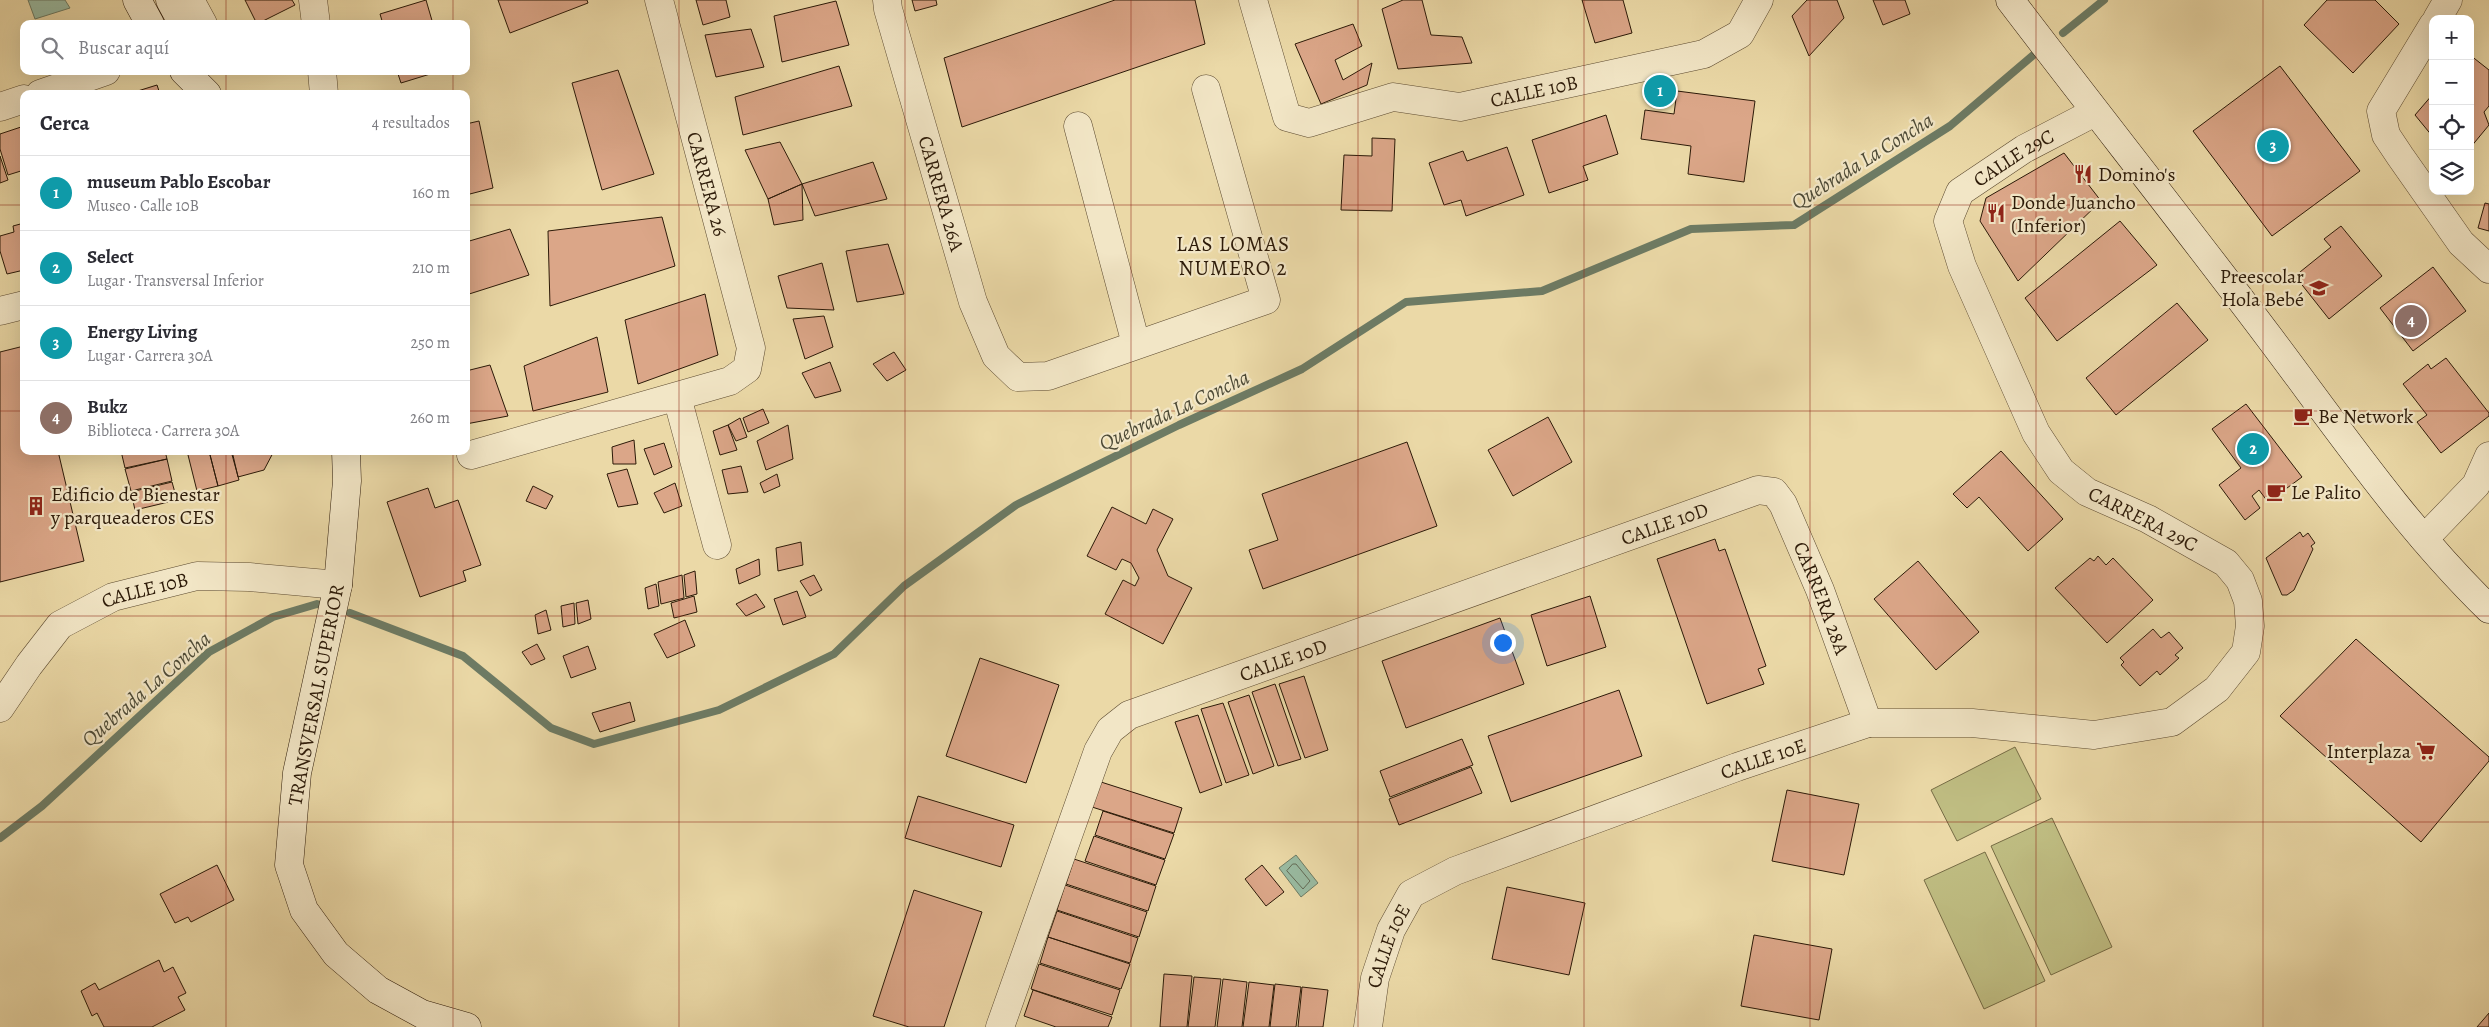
<!DOCTYPE html>
<html lang="es">
<meta charset="utf-8">
<style>
body{margin:0;font-family:Alegreya,serif;background:#f7f7f7;color:#2b2b33}
.controls{position:absolute;right:15px;top:15px;display:grid;overflow:hidden;border-radius:10px;box-shadow:0 5px 20px #0002}
.controls button{width:45px;height:45px;display:grid;place-items:center;padding:0;border:0;border-bottom:1px solid #e1e1e2;background:#fff;color:#2b2b33;font:25px sans-serif}
.you{position:absolute;left:1502px;top:642px;width:18px;height:18px;margin:-12px;border:4px solid #fff;border-radius:50%;background:#1a73e8;box-shadow:0 0 0 8px #1a73e833}
.badge{display:grid;place-items:center;width:32px;height:32px;border-radius:50%;background:#0b8043;color:#fff;font-size:16px;font-weight:700}
.pin{position:absolute;translate:-50% -50%;border:2px solid #fff;box-shadow:0 1px 5px #0006}
.list{margin:0;padding:0;list-style:none}
h2{display:flex;justify-content:space-between;align-items:center;height:65px;margin:0;padding:0 20px;font-size:21px}
h2 small{font-size:16px;font-weight:400;color:#7c7c81}
.list li{display:grid;grid-template-columns:32px 1fr auto;gap:15px;align-items:center;box-sizing:border-box;height:75px;padding:0 20px;border-top:1px solid #e1e1e2}
.list b{display:block;font-size:19px;white-space:nowrap}
.list p{margin:0;font-size:16px;white-space:nowrap;color:#7c7c81}
.list em{font-size:16px;font-style:normal;color:#7c7c81}
.icon{flex:none;width:28px;height:28px;fill:none;stroke:currentColor;stroke-width:2;stroke-linecap:round;stroke-linejoin:round}
.map{position:relative;flex:none;width:2489px;height:1027px;overflow:hidden}
.search{position:absolute;background:#fff;box-shadow:0 5px 20px #0002;left:20px;top:20px;width:450px;height:55px;display:flex;align-items:center;gap:12px;box-sizing:border-box;padding:0 18px;border-radius:10px;color:#7c7c81;font-size:19px}
.panel{position:absolute;background:#fff;box-shadow:0 5px 20px #0002;left:20px;top:90px;width:450px;height:365px;border-radius:10px}
.map>svg:first-child{display:block}
.green{fill:#bfbd82;stroke:#766c45}
.water{fill:#99bba2;stroke:#6d7b64}
.lines{fill:none;stroke-linecap:round;stroke-linejoin:round}
.shore{stroke:#626a55;stroke-width:1}
.stream{stroke:#6d7b64;stroke-width:8}
.building{fill:#dba688;stroke:#2c1a08}
.street-casing{stroke:#5c4a30;stroke-width:29}
.secondary-casing{stroke:#2c1a08;stroke-width:29}
.street{stroke:#f2e6c6;stroke-width:28}
.secondary{stroke:#f2e6c6;stroke-width:28}
.grid{fill:none;stroke:#8f2418;stroke-width:1;stroke-opacity:0.55}
.labels{text-anchor:middle;dominant-baseline:central;stroke-width:4.5;stroke-linejoin:round;paint-order:stroke}
.street-label{font-size:20px;fill:#2c1a08;stroke:#f2e6c6}
.poi-label{font-size:20px;fill:#2c1a08;stroke:#f2e6c6;text-anchor:start}
.water-label{font-size:21px;font-style:italic;fill:#4d4a36;stroke:#f2e6c6}
.neighbourhood-label{font-size:21px;letter-spacing:1px;fill:#2c1a08;stroke:#f2e6c6}
</style>
<div class="map">
<svg width="2489" height="1027" viewBox="0 0 2489 1027">
<rect width="100%" height="100%" fill="#ebd9a7"/>
<filter id="stains"><feTurbulence type="fractalNoise" baseFrequency=".004" numOctaves="4"/><feColorMatrix values="0 0 0 0 .2 0 0 0 0 .09 0 0 0 0 .02 0 0 0 .5 -.17"/></filter>
<radialGradient id="worn" r=".72"><stop offset=".6" stop-color="#630" stop-opacity="0"/><stop offset="1" stop-color="#630" stop-opacity=".3"/></radialGradient>
<path class="green" d="M2015,747L2041,799L1957,841L1931,790Z
M2052,818L2112,947L2051,975L1991,846Z
M1985,852L2045,981L1984,1009L1924,880Z"/>
<path class="water" d="M28,0H65L70,8L35,19Z
M1296,855L1318,883L1301,897L1279,868Z"/>
<g class="lines">
<path class="shore" d="M1293,864H1296L1310,881L1303,889L1287,871Z"/>
<path class="stream" d="M2063,33L2104,0
M350,613L463,656L551,728L594,744L719,710L834,654L904,586L1016,505L1179,425L1302,369L1406,302L1542,291L1691,229L1794,225L1950,126L2037,52
M0,838L42,806L209,652L273,617L317,604L328,607"/>
</g>
<path class="building" d="M245,0H292L295,5L257,24Z
M426,0L433,24H383L380,14Z
M498,0H587L588,3L510,33Z
M696,0H726L730,17L703,25Z
M912,0H936L937,5L915,11Z
M1115,0H1195L1205,44L962,127L944,58Z
M1403,0H1422L1431,35L1462,37L1472,63L1398,69L1382,9Z
M1582,0H1623L1632,33L1595,43Z
M1807,0H1837L1844,18L1809,56L1792,16Z
M1873,0H1905L1910,14L1883,25Z
M2327,0H2375L2399,24L2353,73L2304,25Z
M836,1L849,45L782,62L774,16Z
M1353,24L1362,46L1335,60L1343,80L1372,63L1367,85L1321,104L1295,44Z
M751,29L764,67L716,77L705,35Z
M2470,55L2489,70V106L2484,112L2489,125L2470,148Z
M839,66L852,106L743,135L735,97Z
M2280,66L2360,171L2272,236L2193,131Z
M618,70L654,174L602,190L572,83Z
M397,71H440L401,83Z
M157,85L160,94H128Z
M1677,91L1755,101L1744,182L1688,174L1691,146L1641,139L1645,110L1674,114Z
M2433,94V137L2415,115Z
M1606,115L1618,154L1583,166L1588,180L1549,193L1532,140Z
M479,121L493,188L466,195V124Z
M24,126V170L8,175L0,149V134Z
M1372,138L1395,139L1392,211L1341,210L1344,155L1372,156Z
M780,142L802,184L768,199L745,150Z
M1507,147L1524,195L1466,216L1461,200L1444,205L1429,163L1463,151L1467,161Z
M2064,153L2101,201L2018,281L1980,221L1986,198Z
M0,156L8,180L0,183Z
M873,162L887,199L815,216L802,184Z
M802,184L803,220L774,225L768,199Z
M2485,203L2489,204V231L2478,228Z
M662,217L675,266L550,306L548,231Z
M2120,221L2157,265L2057,341L2025,298Z
M24,223V270L7,274L0,251V236L14,232L13,226Z
M2341,226L2382,276L2329,319L2295,276L2331,247L2324,239Z
M510,229L529,275L466,295V242Z
M888,244L904,294L857,302L846,251Z
M822,263L834,310L787,308L778,276Z
M2433,267L2466,311L2413,351L2380,308Z
M705,294L718,355L638,384L625,320Z
M2177,303L2208,340L2116,415L2086,378Z
M824,316L833,347L805,359L793,319Z
M597,337L608,392L533,411L524,366Z
M24,346V451H58L84,561L0,582V352Z
M894,352L906,370L887,381L873,364Z
M2446,358L2489,413V416L2441,453L2417,422L2427,415L2403,384L2428,364L2431,369Z
M830,362L841,391L815,398L802,373Z
M490,365L508,416L466,424V371Z
M2246,404L2302,477L2268,502L2259,490L2252,496L2260,508L2245,520L2219,485L2241,468L2212,429Z
M763,409L769,423L748,432L743,418Z
M1548,417L1572,462L1513,496L1488,450Z
M740,418L747,437L736,441L728,425Z
M728,425L737,450L720,455L713,431Z
M788,425L793,459L766,470L757,441Z
M634,440L636,464H613L612,447Z
M1407,442L1437,526L1263,589L1249,550L1278,540L1262,494Z
M664,443L672,467L654,475L644,449Z
M121,451H165L167,459L125,468Z
M187,451H209L218,486L197,491Z
M209,451H231L239,480L218,486Z
M232,451H274L264,470L238,477Z
M2001,451L2063,519L2028,551L1979,497L1967,508L1953,494Z
M167,459L172,481L131,491L125,469Z
M741,466L748,492L728,494L722,470Z
M627,469L638,504L618,507L607,474Z
M777,474L780,486L764,493L760,483Z
M172,482L177,500L135,510L131,492Z
M675,483L682,506L664,513L654,493Z
M533,486L553,496L546,509L526,501Z
M428,488L435,508L458,500L481,565L463,571L466,581L420,597L387,502Z
M1112,507L1146,524L1153,509L1173,519L1157,550L1168,576L1192,588L1163,644L1105,614L1123,580L1135,586L1139,578L1131,563L1122,559L1116,570L1087,556Z
M2300,532L2303,537L2308,533L2315,543L2311,546L2313,549L2294,590L2287,595H2282L2266,558Z
M1715,539L1719,551L1725,549L1766,666L1758,669L1764,684L1707,704L1657,559Z
M801,542L803,565L778,571L776,548Z
M2098,556L2106,565L2113,558L2153,600L2107,643L2055,588L2090,558L2094,561Z
M759,559L760,575L739,584L736,569Z
M1918,561L1979,632L1936,670L1874,599Z
M695,571L697,594L686,597L684,575Z
M682,575L684,598L661,604L658,582Z
M814,575L822,590L810,596L800,581Z
M656,584L659,606L648,609L645,588Z
M797,591L806,617L783,625L774,599Z
M756,594L765,607L746,616L736,604Z
M694,596L697,612L674,618L671,603Z
M1590,596L1606,647L1547,666L1531,615Z
M588,600L591,619L578,624L576,603Z
M574,603L575,624L563,627L561,606Z
M546,610L551,630L538,634L535,615Z
M1500,618L1524,684L1406,728L1382,661Z
M685,620L695,646L667,658L654,634Z
M2153,629L2161,638L2169,632L2183,648L2175,655L2179,658L2160,675L2157,671L2140,686L2121,665L2124,662L2120,658Z
M2356,639L2489,757V761L2421,842L2280,716Z
M537,644L545,659L531,665L522,652Z
M588,646L596,669L571,678L563,656Z
M980,658L1059,685L1026,783L946,756Z
M1304,676L1328,750L1305,758L1279,684Z
M1275,684L1301,759L1278,766L1252,692Z
M1619,690L1642,756L1511,802L1488,736Z
M1249,695L1274,766L1253,774L1228,702Z
M630,702L635,721L600,732L592,713Z
M1223,703L1249,775L1226,783L1201,709Z
M1198,715L1222,785L1200,793L1175,722Z
M1462,739L1473,765L1390,797L1380,771Z
M1471,767L1482,793L1399,825L1389,799Z
M1101,782L1182,808L1174,833L1092,807Z
M1787,790L1859,804L1844,875L1772,861Z
M918,796L1014,825L1001,867L905,838Z
M1103,811L1174,834L1165,859L1095,835Z
M1094,836L1165,860L1156,885L1085,861Z
M1074,859L1156,886L1148,911L1066,884Z
M217,865L234,900L191,922L188,917L175,923L160,894Z
M1262,865L1284,892L1266,906L1245,879Z
M1065,885L1147,912L1139,937L1057,910Z
M1507,887L1585,903L1569,975L1492,959Z
M914,890L982,912L944,1027H909L873,1016Z
M1057,911L1138,938L1130,963L1048,937Z
M1754,935L1832,949L1819,1020L1741,1006Z
M1048,937L1130,964L1121,989L1040,963Z
M159,960L164,972L173,967L186,993L178,997L185,1010L152,1027H104L97,1013L92,1016L81,991L95,983L99,990Z
M1039,964L1120,990L1112,1015L1031,989Z
M1164,974L1192,976L1187,1027H1160Z
M1194,977L1221,979L1215,1027H1188Z
M1223,979L1247,982L1242,1027H1217Z
M1249,982L1274,985L1269,1027H1243Z
M1275,984L1301,987L1296,1027H1270Z
M1302,987L1328,990L1323,1027H1298Z
M1033,990L1112,1017L1108,1027H1056L1024,1016Z
M2489,1013V1027H2477Z"/>
<g class="lines">
<g class="street-casing">
<g id="street">
<path d="M190,0L203,24"/>
<path d="M313,0L316,24"/>
<path id="s1" d="M887,0L888,9L973,302L996,356L1018,377L1048,376L1266,300L1206,89"/>
<path id="s2" d="M1253,0L1287,117L1309,123L1393,97L1460,107L1704,54L1740,34L1759,0"/>
<path d="M2437,19L2448,0"/>
<path d="M2433,25L2381,111L2386,135L2400,156L2461,243L2489,269"/>
<path d="M322,71L324,94"/>
<path d="M40,94L106,71"/>
<path d="M0,107L24,99"/>
<path d="M1078,126L1136,344"/>
<path d="M0,311L24,305"/>
<path d="M677,397L717,545"/>
<path d="M471,455L730,381L747,369L751,348L659,0"/>
<path d="M2424,539L2476,485L2489,456"/>
<path id="s3" d="M0,708L29,665L60,625L113,597L197,576L249,577L338,585"/>
<path id="s4" d="M1000,1027L1098,751L1110,730L1129,715L1758,490L1774,492L1783,504L1820,590L1868,723"/>
<path id="s5" d="M1368,1027L1375,978L1391,930L1411,894L1455,871L1737,767L1868,723H1972L2094,735L2172,722L2217,689L2246,652L2250,626L2248,601L2240,580L2226,563L2148,519L2087,492L2061,471L2036,433L1962,266L1948,221L1960,192L2024,149L2095,112"/>
</g>
</g>
<g class="secondary-casing">
<path id="secondary" d="M137,0L150,24
M170,0L183,24
M2010,0C2096,113 2184,224 2269,337C2339,430 2405,527 2489,609
M184,71L207,94
M346,451L347,481L338,585L297,773L289,865L304,910L336,954L378,990L422,1014L467,1027"/>
</g>
<use href="#street" class="street"/>
<use href="#secondary" class="secondary"/>
</g>
<path class="grid" d="M226,0V24M453,0V24M679,0V1027M905,0V1027M1131,0V1027M1358,0V1027M1584,0V1027M1810,0V1027M2036,0V1027M2263,0V1027M226,71V94M453,71V94M0,205H24M466,205H2489M0,411H24M466,411H2489M226,451V1027M453,451V1027M0,616H2489M0,822H2489"/>
<defs>
<g id="restaurant-bare" transform="scale(1.5)"><path d="M-5-6h1v4h1v-4h1v4h1v-4h1v5L-1.5 .5V6h-2V.5L-5-1ZM5-6V6H3V1.5H1.5Q1.5-4 5-6Z" fill="#8f2418" stroke="#f2e6c6" stroke-width="2.5" paint-order="stroke"/></g>
<g id="school-bare" transform="scale(1.5)"><path d="M0-5L7-2L0 1L-7-2ZM-4 1L0 2.5L4 1V4Q0 6-4 4Z" fill="#8f2418" stroke="#f2e6c6" stroke-width="2.5" paint-order="stroke"/></g>
<g id="cafe-bare" transform="scale(1.5)"><path d="M-5.5-4.5H6V0H3Q3 3.5 0 3.5H-2.5Q-5.5 3.5-5.5 0ZM3-3.2v2h1.7v-2ZM-6 4.5H4V6H-6Z" fill="#8f2418" stroke="#f2e6c6" stroke-width="2.5" paint-order="stroke"/></g>
<g id="building-bare" transform="scale(1.5)"><path d="M-4-6H4V6H1V3H-1V6H-4ZM-2.5-4.3h1.7v1.8h-1.7ZM.8-4.3h1.7v1.8H.8ZM-2.5-1h1.7V.8h-1.7ZM.8-1h1.7V.8H.8Z" fill="#8f2418" stroke="#f2e6c6" stroke-width="2.5" paint-order="stroke"/></g>
<g id="supermarket-bare" transform="scale(1.5)"><path d="M-6-5.5h2.5l.6 2H6L4.5 2H-2.5L-4.4-4H-6ZM-1.5 3.2a1.3 1.3 0 1 0 .1 0ZM3 3.2a1.3 1.3 0 1 0 .1 0Z" fill="#8f2418" stroke="#f2e6c6" stroke-width="2.5" paint-order="stroke"/></g>
</defs>
<g fill-rule="evenodd">
<use href="#restaurant-bare" x="2083" y="174"/>
<use href="#restaurant-bare" x="1996" y="213"/>
<use href="#school-bare" x="2319" y="288"/>
<use href="#cafe-bare" x="2303" y="416"/>
<use href="#cafe-bare" x="2276" y="492"/>
<use href="#building-bare" x="36" y="506"/>
<use href="#supermarket-bare" x="2426" y="751"/>
</g>
<g class="labels">
<g class="street-label">
<text stroke="none"><textPath href="#s2" startOffset="376">CALLE 10B</textPath></text>
<text stroke="none"><textPath href="#s5" startOffset="1694">CALLE 29C</textPath></text>
<text transform="translate(707 184) rotate(75)">CARRERA 26</text>
<text stroke="none"><textPath href="#s1" startOffset="201">CARRERA 26A</textPath></text>
<text transform="translate(2143 519) rotate(27)">CARRERA 29C</text>
<text stroke="none"><textPath href="#s4" startOffset="910">CALLE 10D</textPath></text>
<text stroke="none"><textPath href="#s3" startOffset="195">CALLE 10B</textPath></text>
<text stroke="none"><textPath href="#s4" startOffset="1142">CARRERA 28A</textPath></text>
<text stroke="none"><textPath href="#s4" startOffset="505">CALLE 10D</textPath></text>
<text transform="translate(316 695) rotate(-79)">TRANSVERSAL SUPERIOR</text>
<text stroke="none"><textPath href="#s5" startOffset="519">CALLE 10E</textPath></text>
<text stroke="none"><textPath href="#s5" startOffset="84">CALLE 10E</textPath></text>
</g>
<g class="poi-label">
<text x="2098" y="174">Domino's</text>
<text x="2011" y="202">Donde Juancho<tspan x="2011" dy="23">(Inferior)</tspan></text>
<text x="2304" y="276" text-anchor="end">Preescolar<tspan x="2304" dy="23">Hola Bebé</tspan></text>
<text x="2318" y="416">Be Network</text>
<text x="2291" y="492">Le Palito</text>
<text x="51" y="494">Edificio de Bienestar<tspan x="51" dy="23">y parqueaderos CES</tspan></text>
<text x="2411" y="751" text-anchor="end">Interplaza</text>
</g>
<g class="water-label">
<text transform="translate(1862 161) rotate(-32)">Quebrada La Concha</text>
<text transform="translate(1174 410) rotate(-25)">Quebrada La Concha</text>
<text transform="translate(146 689) rotate(-41)">Quebrada La Concha</text>
</g>
<g class="neighbourhood-label">
<text x="1233" y="244">LAS LOMAS<tspan x="1233" dy="24">NUMERO 2</tspan></text>
</g>
</g>
<rect width="100%" height="100%" filter="url(#stains)"/>
<rect width="100%" height="100%" fill="url(#worn)"/>
</svg>
<div class="controls">
<button>+</button>
<button>−</button>
<button><svg class="icon" aria-label="locate" viewBox="0 0 24 24"><circle cx="12" cy="12" r="6"/><path d="M12 2v4M12 18v4M2 12h4M18 12h4"/></svg></button>
<button><svg class="icon" aria-label="layers" viewBox="0 0 24 24"><path d="M12 4l9 5-9 5-9-5zM3 14l9 5 9-5"/></svg></button>
</div>
<div class="you"></div>
<div class="pin badge" style="left:1660px;top:91px;background:#0f9aa8">1</div>
<div class="pin badge" style="left:2253px;top:449px;background:#0f9aa8">2</div>
<div class="pin badge" style="left:2273px;top:146px;background:#0f9aa8">3</div>
<div class="pin badge" style="left:2411px;top:321px;background:#8d6e63">4</div>
<div class="search"><svg class="icon" aria-label="search" viewBox="0 0 24 24"><circle cx="10" cy="10" r="6"/><path d="M15 15l6 6"/></svg>Buscar aquí</div>
<section class="panel">
<h2>Cerca<small>4 resultados</small></h2>
<ul class="list">
<li><span class="badge" style="background:#0f9aa8">1</span><div><b>museum Pablo Escobar</b><p>Museo · Calle 10B</p></div><em>160 m</em></li>
<li><span class="badge" style="background:#0f9aa8">2</span><div><b>Select</b><p>Lugar · Transversal Inferior</p></div><em>210 m</em></li>
<li><span class="badge" style="background:#0f9aa8">3</span><div><b>Energy Living</b><p>Lugar · Carrera 30A</p></div><em>250 m</em></li>
<li><span class="badge" style="background:#8d6e63">4</span><div><b>Bukz</b><p>Biblioteca · Carrera 30A</p></div><em>260 m</em></li>
</ul>
</section>
</div>
